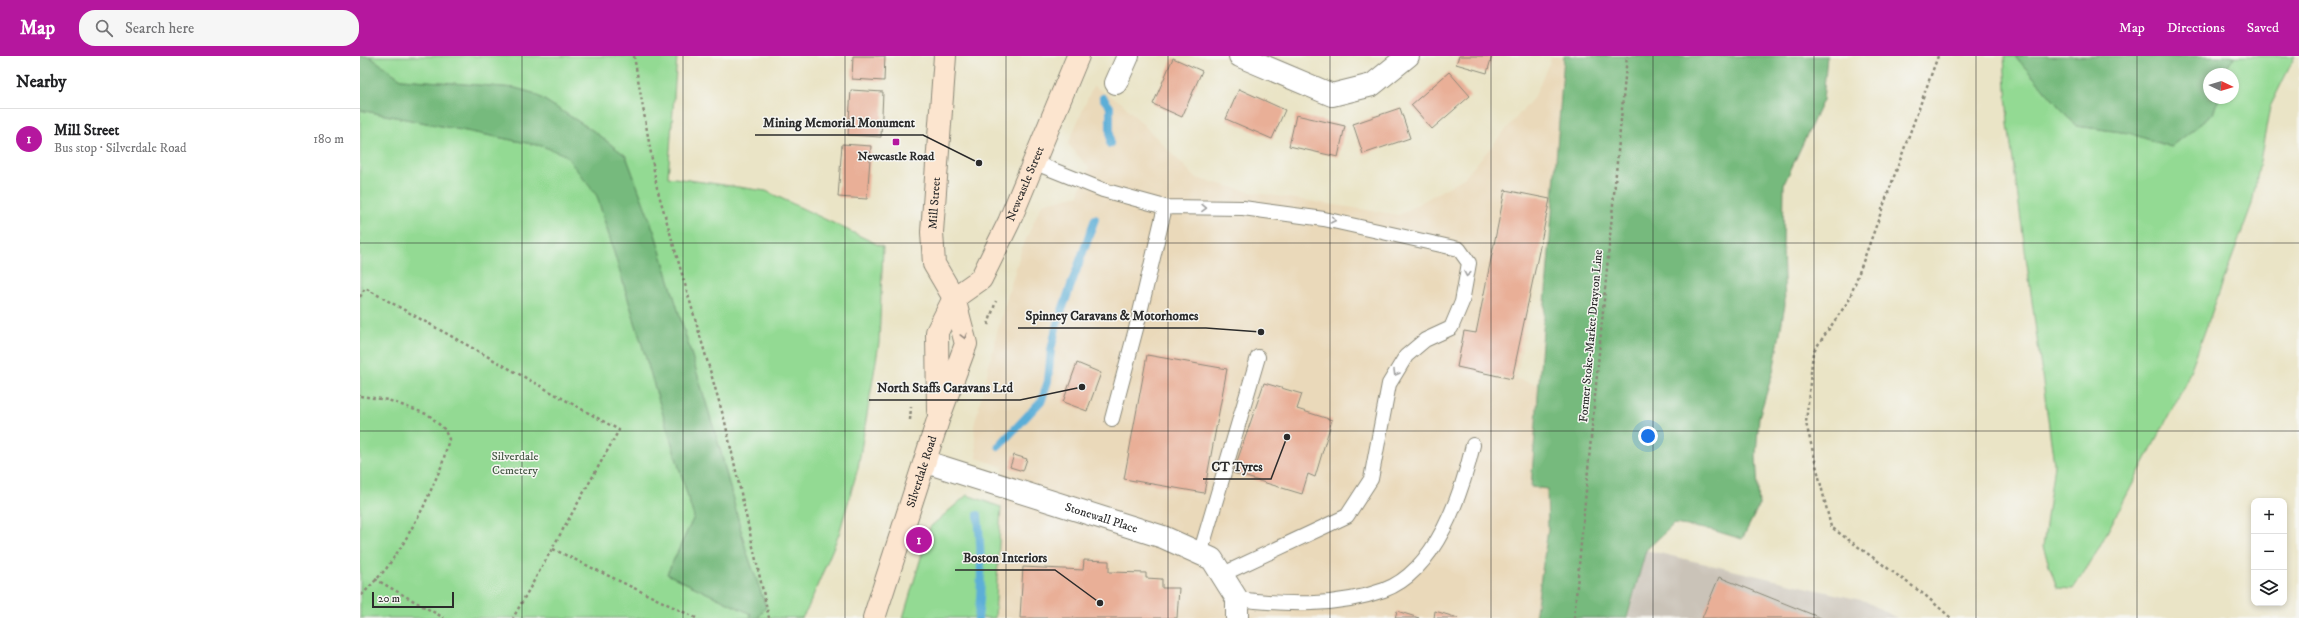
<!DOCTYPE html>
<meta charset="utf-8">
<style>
body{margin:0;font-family:"IM FELL DW Pica",serif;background:#f6f6f6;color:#202124}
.controls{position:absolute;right:12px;bottom:12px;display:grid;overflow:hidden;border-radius:8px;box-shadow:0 2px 6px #0003}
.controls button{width:36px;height:36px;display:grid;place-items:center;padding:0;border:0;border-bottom:1px solid #e0e0e0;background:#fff;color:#202124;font:20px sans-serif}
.compass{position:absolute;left:1843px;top:12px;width:36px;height:36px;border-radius:50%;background:#fff;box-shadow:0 2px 6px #0003;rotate:94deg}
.scale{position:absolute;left:12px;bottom:10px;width:82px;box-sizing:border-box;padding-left:4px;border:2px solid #2b2b2b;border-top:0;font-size:11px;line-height:14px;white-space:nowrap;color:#2b2b2b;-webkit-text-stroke:3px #f6f6f2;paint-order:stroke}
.you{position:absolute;left:1288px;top:380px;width:14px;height:14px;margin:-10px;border:3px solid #fff;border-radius:50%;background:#1a73e8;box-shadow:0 0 0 6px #1a73e833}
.badge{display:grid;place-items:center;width:26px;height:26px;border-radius:50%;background:#b5179e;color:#fff;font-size:13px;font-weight:700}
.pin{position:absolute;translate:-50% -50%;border:2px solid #fff;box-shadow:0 1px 4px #0006}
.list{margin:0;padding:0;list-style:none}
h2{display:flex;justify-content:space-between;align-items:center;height:52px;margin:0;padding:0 16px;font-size:17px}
h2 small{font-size:13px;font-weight:400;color:#757577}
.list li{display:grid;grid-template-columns:26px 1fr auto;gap:12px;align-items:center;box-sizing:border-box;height:60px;padding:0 16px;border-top:1px solid #e0e0e0}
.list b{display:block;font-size:15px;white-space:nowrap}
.list p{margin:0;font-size:13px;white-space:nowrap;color:#757577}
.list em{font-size:13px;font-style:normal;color:#757577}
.icon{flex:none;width:22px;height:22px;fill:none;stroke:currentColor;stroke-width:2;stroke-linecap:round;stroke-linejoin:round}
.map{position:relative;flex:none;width:1939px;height:562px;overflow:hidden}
header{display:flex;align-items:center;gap:24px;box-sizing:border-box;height:56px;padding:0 20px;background:#b5179e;color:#fff}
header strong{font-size:19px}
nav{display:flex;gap:22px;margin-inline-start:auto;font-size:14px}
.search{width:280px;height:36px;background:#f6f6f6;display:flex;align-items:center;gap:10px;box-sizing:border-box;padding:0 14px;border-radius:16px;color:#757577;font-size:15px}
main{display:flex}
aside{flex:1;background:#fff}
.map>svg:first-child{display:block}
.built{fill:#ead9ba}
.industrial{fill:#cac3b8}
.green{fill:#93da93;stroke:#5f825f}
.forest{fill:#76ba7d;stroke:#507254}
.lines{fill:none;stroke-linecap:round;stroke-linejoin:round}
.stream{stroke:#5baed7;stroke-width:8}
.building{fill:#e9af97}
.lane-casing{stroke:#8a8878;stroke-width:16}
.street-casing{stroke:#8a8878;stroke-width:24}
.secondary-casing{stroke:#8a8878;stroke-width:24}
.path{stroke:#8a8878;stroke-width:2.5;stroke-dasharray:3 3;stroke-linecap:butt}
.lane{stroke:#fff;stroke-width:14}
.street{stroke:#fff;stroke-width:22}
.secondary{stroke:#fce5cf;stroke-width:22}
.oneway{stroke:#a0a0a0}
.oneway2{stroke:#94887d}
.grid{fill:none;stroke:#2b2b2b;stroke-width:1;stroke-opacity:0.55}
.poi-dot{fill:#b5179e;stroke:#f6f6f2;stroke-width:1.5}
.labels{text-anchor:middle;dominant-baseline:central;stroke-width:3;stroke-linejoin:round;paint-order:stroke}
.poi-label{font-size:12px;font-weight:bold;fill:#2b2b2b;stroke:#f6f6f2}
.street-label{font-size:12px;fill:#2b2b2b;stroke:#f6f6f2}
.park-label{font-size:12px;fill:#455745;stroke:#f6f6f2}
.leader{fill:none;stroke:#2b2b2b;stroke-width:1.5}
.callout-dot{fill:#2b2b2b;stroke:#f6f6f2;stroke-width:1.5}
.callout-label{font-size:13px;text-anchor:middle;font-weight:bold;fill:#2b2b2b;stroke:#f6f6f2;stroke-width:3;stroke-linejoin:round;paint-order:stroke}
</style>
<header>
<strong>Map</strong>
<div class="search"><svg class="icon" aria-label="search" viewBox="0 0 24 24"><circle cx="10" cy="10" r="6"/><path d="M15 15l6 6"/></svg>Search here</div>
<nav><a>Map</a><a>Directions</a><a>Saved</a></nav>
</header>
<main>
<aside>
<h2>Nearby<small></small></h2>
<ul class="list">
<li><span class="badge">1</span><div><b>Mill Street</b><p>Bus stop · Silverdale Road</p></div><em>180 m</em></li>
</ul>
</aside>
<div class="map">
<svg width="1939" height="562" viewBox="0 0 1939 562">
<rect width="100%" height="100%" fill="#f6f6f2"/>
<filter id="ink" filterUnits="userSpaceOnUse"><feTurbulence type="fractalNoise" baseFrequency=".025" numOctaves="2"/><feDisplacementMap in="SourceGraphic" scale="8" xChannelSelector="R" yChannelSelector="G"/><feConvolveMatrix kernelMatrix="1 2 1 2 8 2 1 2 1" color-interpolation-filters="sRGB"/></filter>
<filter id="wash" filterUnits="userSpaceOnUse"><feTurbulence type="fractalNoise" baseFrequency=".012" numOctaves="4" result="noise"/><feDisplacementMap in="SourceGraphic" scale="16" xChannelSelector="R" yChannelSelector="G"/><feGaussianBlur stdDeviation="0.9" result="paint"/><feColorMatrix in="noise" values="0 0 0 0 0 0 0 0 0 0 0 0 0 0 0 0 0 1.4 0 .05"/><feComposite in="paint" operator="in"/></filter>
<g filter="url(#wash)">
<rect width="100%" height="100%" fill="#eae4c6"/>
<path class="built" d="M1192,0H1204L1193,142L1156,323L1179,329L1171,431L1187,433L1188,474L1175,562H635L643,411L617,402L614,370L640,265L662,192L682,148L719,139L722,126L729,112L708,88L733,30L762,47L836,122L891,136L1039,159L1104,122L1175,40Z"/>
<path class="industrial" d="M1286,494L1505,545L1537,562H1268Z"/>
<path class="green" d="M9,0H317L308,121L406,135L523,191L519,287L498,412L479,478L447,554L442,562H398L406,551L386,494L360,393L295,178L266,100L232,74L173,37L155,32L41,23Z
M1644,0H1655L1716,70L1769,77L1811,91L1853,58L1858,42H1873V18H1864L1865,12L1875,0H1935L1910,51L1892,148L1825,329L1734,501L1713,533L1697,532L1683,491L1694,408L1648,68Z
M0,54L182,90L212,101L237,140L334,461L307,518L391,558L390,562H0Z
M607,439L641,451L635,562H543L570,471Z"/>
<path class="forest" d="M0,0H9L41,23L155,32L173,37L232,74L266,100L295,178L360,393L386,494L406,551L398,562H390L391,558L307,518L334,461L237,140L205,99L182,90L0,54Z
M1204,0H1467L1463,44L1424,128L1423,193L1425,249L1413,316L1399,361L1396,399L1399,450L1382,483L1352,474L1314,468L1286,494L1267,562H1175L1188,474L1187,433L1171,431Z
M1655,0H1875L1865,12L1864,18H1849V42H1858L1853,58L1811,91L1769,77L1716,70Z"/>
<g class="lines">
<path class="stream" d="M743,42L750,51V88
M639,390L682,344L688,325L691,294L697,268L735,163
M618,459C621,493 623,528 618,562"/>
</g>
<g id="blocks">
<path class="building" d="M493,0H525L524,25L492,23Z
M1099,0H1132L1127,17L1096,8Z
M813,2L842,15L822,61L793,48Z
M1089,16L1110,40L1072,73L1051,49Z
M879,33L925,54L912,83L866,63Z
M491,34L523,36L521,81L488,79Z
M1040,52L1050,82L1003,98L993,68Z
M936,59L985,70L978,101L929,90Z
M482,88L511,90L507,143L478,141Z
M1145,134L1190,143L1152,323L1097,311L1104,275L1116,277Z
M787,299L867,313L844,437L764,423Z
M717,307L741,317L727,355L703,346Z
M904,327L942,338L937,353L972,364L955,421L948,418L942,438L873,417Z
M654,399L667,403L663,415L650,411Z
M724,504L749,505V516L786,517V522L802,523V532H819L817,562H660L663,511L723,514Z
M1359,521L1461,562H1342Z
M1037,555L1059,562H1035Z
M1075,555L1098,562H1074Z"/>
</g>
</g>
<g filter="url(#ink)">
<use href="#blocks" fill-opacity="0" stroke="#8a8878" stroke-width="1"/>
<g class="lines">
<g class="lane-casing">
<path id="lane" d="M673,106L743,134L805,151L777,269L752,363
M805,151L883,152L964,163L1099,193L1109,207L1102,246L1091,272L1065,284L1046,300L1029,328L1011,423L987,460L861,519
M840,498L898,301
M877,543C926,549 977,551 1024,534C1076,515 1102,437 1113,389"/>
</g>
<g class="street-casing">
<g id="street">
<path d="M880,0L972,39L1012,29L1048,0"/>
<path d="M756,27L768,0"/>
<path id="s1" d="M566,406L803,481L852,503L877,543V562"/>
</g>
</g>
<g class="secondary-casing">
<g id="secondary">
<path id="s2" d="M578,354L577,276L594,242L621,223L649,166L718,0"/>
<path id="s3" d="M514,562L579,361L606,288L594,242L574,208L572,176L585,0"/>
</g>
</g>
<path class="path" d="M274,0L297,132L365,366L409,562
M1578,0L1489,244L1453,296L1446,367L1471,471L1566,540L1591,562
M0,241L5,232L259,374L153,562
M628,269L636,245
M0,340L28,344L69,359L84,373L89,383L82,409L63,452L43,488L26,513L0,541
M550,364L551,351
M193,493L336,562
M15,523L84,562
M1214,562L1267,0"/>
<use href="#lane" class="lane"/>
<use href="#street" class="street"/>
<use href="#secondary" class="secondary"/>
</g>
<defs><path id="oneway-chevron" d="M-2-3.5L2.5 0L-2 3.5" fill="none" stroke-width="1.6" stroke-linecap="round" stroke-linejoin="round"/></defs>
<g class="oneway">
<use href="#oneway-chevron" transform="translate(844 152) rotate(1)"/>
<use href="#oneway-chevron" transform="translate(973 164) rotate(12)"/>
<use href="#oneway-chevron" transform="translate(1107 218) rotate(101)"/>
<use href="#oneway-chevron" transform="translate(1036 317) rotate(121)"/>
</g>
<use class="oneway2" href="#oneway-chevron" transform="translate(604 280) rotate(75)"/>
</g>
<path class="grid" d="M162,0V562M323,0V562M485,0V562M646,0V562M808,0V562M970,0V562M1131,0V562M1293,0V562M1454,0V562M1616,0V562M1777,0V562M0,187H1939M0,375H1939"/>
<rect class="poi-dot" x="532" y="82" width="8" height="8" rx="2"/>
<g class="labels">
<g class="poi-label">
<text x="536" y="100">Newcastle Road</text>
</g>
<g class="street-label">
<text stroke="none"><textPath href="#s2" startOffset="254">Newcastle Street</textPath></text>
<text stroke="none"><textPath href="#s3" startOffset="437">Mill Street</textPath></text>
<text transform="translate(1231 280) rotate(-85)">Former Stoke-Market Drayton Line</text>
<text stroke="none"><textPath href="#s3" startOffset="154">Silverdale Road</textPath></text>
<text stroke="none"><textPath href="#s1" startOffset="184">Stonewall Place</textPath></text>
</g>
<g class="park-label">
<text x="155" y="400">Silverdale<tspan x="155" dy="14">Cemetery</tspan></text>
</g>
</g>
<path class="leader" d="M619 107L563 79H395M901 276L846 272H658M722 331L660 344H509M927 381L911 423H843M740 547L695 514H595"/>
<g class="callout-dot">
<circle cx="619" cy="107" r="4"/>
<circle cx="901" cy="276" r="4"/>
<circle cx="722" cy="331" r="4"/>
<circle cx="927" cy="381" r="4"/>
<circle cx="740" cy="547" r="4"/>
</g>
<g class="callout-label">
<text x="479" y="71">Mining Memorial Monument</text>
<text x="752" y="264">Spinney Caravans &amp; Motorhomes</text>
<text x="585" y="336">North Staffs Caravans Ltd</text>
<text x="877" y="415">CT Tyres</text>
<text x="645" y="506">Boston Interiors</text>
</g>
</svg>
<div class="controls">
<button>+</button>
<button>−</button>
<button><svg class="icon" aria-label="layers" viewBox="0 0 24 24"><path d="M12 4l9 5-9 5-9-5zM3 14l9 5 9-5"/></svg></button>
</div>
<svg class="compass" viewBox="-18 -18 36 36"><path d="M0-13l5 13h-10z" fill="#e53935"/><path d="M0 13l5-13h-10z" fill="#757577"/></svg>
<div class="scale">20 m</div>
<div class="you"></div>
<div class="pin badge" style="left:559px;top:484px">1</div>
</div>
</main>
